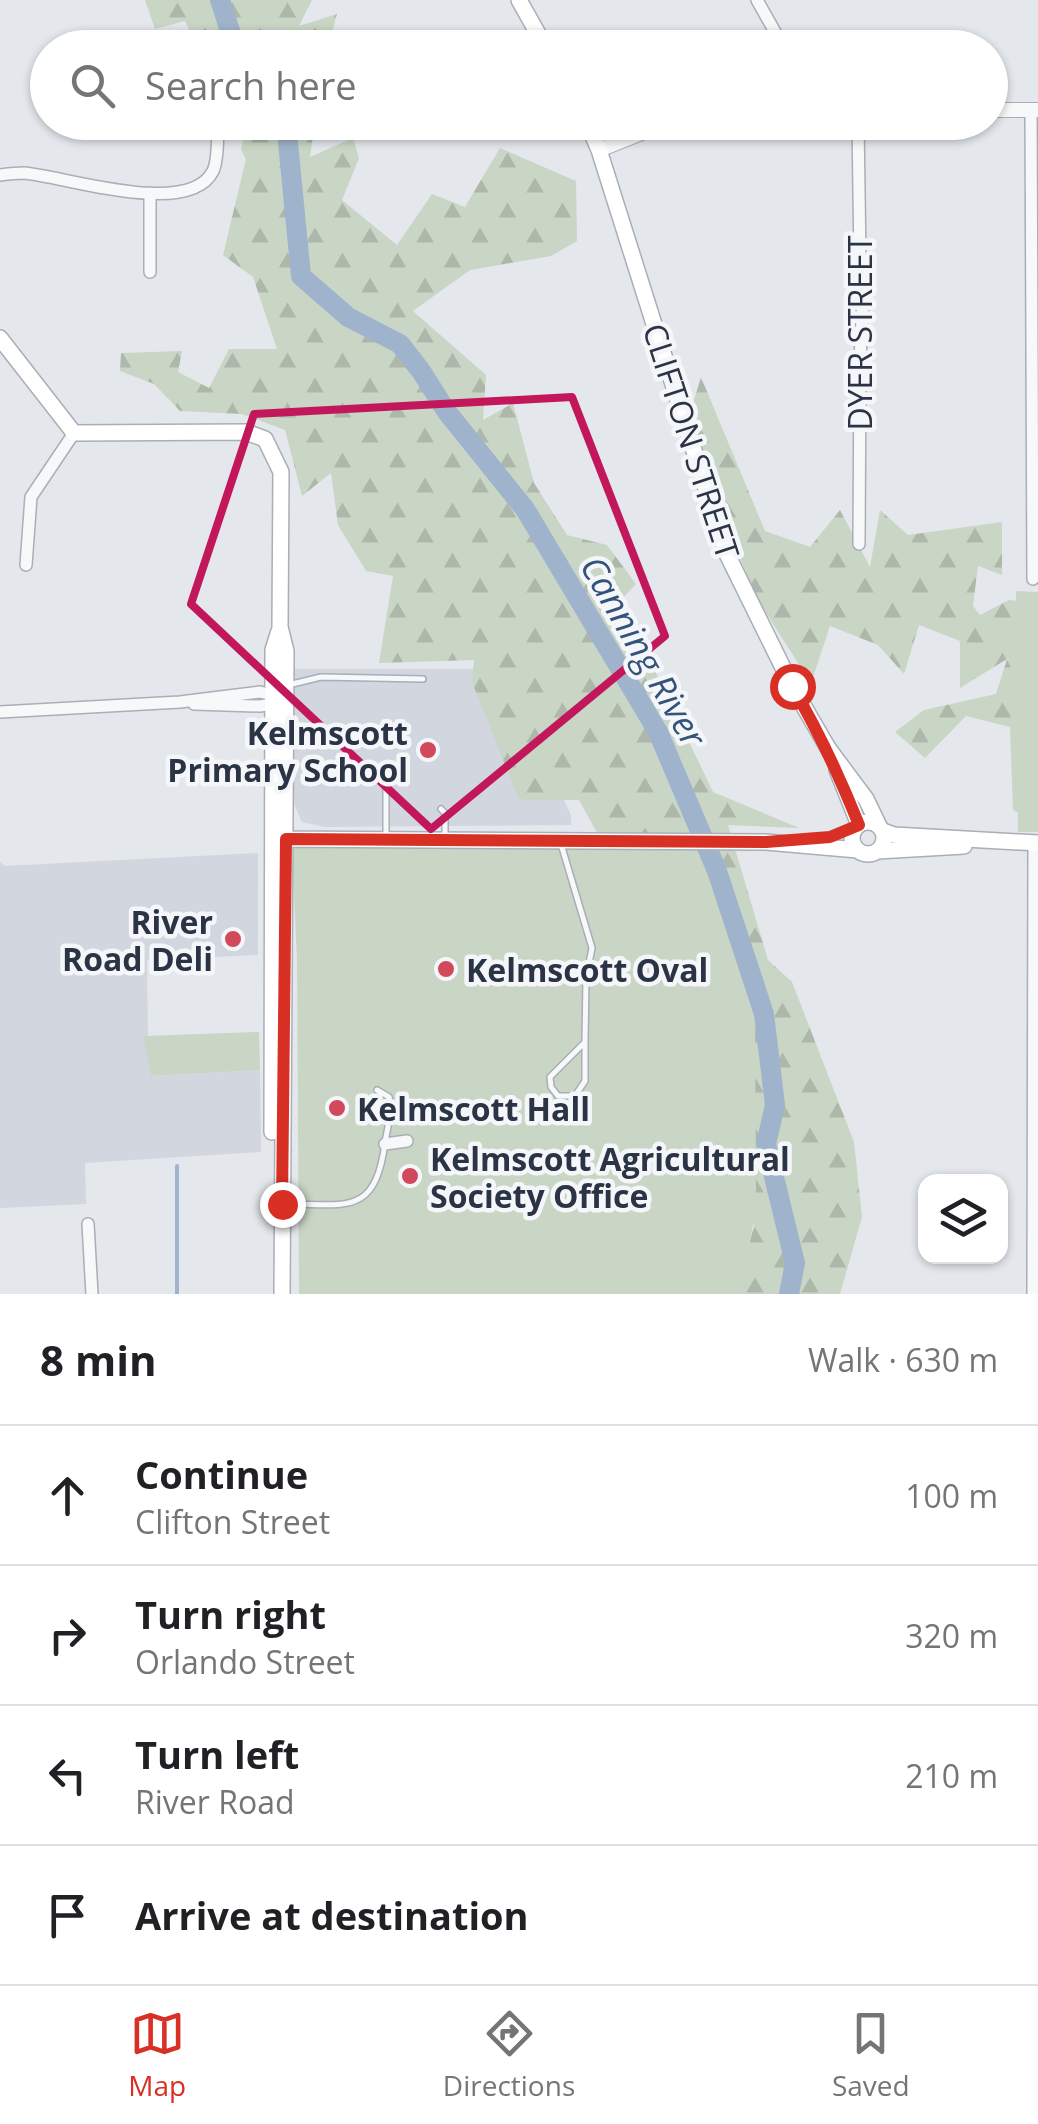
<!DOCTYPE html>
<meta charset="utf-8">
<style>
body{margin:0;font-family:"Open Sans",sans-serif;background:#f2f2f2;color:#202124}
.controls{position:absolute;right:30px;bottom:30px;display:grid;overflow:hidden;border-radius:20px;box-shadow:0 2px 8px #0004}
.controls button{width:90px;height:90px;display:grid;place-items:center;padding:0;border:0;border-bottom:2px solid #e0e0e0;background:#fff;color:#202124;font:50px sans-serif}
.stop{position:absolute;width:30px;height:30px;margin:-22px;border:8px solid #d93025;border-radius:50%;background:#fff}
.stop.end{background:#d93025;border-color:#fff;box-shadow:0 2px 10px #0008}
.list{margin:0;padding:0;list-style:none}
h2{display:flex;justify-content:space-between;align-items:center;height:130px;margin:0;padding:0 40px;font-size:42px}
h2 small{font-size:32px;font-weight:400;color:#757577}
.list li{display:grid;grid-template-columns:65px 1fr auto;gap:30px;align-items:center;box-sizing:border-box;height:140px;padding:0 40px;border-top:2px solid #e0e0e0}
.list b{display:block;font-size:38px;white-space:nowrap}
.list p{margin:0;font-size:32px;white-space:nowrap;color:#757577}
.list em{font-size:32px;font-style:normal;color:#757577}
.icon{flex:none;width:55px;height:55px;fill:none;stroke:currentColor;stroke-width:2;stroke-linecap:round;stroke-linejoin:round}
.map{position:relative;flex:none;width:1038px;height:1294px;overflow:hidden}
.search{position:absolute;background:#fff;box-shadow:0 2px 8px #0004;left:30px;right:30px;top:30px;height:110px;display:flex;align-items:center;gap:25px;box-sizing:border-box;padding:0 35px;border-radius:55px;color:#757577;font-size:38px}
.sheet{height:690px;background:#fff}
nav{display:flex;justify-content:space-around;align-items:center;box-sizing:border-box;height:140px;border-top:2px solid #e0e0e0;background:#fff;font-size:28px;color:#757577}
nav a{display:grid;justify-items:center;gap:5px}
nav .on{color:#d93025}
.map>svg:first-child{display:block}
.built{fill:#d2d6de}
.forest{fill:url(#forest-firs)}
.green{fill:#c9d6c5}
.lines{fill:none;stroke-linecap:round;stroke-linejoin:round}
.stream{stroke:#9fb4cc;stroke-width:4}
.river{stroke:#9fb4cc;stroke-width:20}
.service-casing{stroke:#a9aeb7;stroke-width:8}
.minor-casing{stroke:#a9aeb7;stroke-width:14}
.tertiary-casing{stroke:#a9aeb7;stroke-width:16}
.secondary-casing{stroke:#a9aeb7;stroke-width:18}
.service{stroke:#f7f8fa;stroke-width:5}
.minor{stroke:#f7f8fa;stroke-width:11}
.tertiary{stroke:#f7f8fa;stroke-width:14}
.secondary{stroke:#fff;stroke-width:15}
.route{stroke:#d93025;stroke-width:12}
.marked{fill:none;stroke:#c2185b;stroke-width:8;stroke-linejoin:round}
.poi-dot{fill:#d1495b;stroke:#f4f6f9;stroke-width:4}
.labels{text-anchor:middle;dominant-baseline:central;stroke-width:9;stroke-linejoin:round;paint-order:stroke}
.street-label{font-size:32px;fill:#2b3445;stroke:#f4f6f9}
.poi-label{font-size:32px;font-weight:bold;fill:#2b3445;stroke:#f4f6f9;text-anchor:start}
.water-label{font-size:35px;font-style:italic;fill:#34527a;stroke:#f4f6f9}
</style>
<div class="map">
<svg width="1038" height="1294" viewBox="0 0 1038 1294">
<defs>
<pattern id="forest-firs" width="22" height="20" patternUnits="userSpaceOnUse" patternTransform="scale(2.5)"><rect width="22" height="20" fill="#c9d6c5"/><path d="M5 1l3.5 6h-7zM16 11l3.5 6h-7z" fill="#adb8ab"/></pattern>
</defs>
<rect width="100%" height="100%" fill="#e4e7ec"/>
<path class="built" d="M293,669H476L556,783L571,815V825L325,827L302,822L294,804Z
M258,853V955L147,960L148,1036H144L151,1076L260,1070L261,1152L85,1163L86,1204L0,1208V862L5,866Z"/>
<path class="forest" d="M145,0H312L299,26L337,14L328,47H196L185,21L155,29Z
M247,123H315L310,157L353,138L359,158L342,200L397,245L432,194L465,207L500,148L576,181L577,241L551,256L470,270L413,311L486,375L483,420L513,403L534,483L567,535L607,545L636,584L621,600L713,792L799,828L728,825L768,960L792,982L854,1142L862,1217L840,1294H738L754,1224L696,1230L617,869L579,800H519L472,682L474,660L379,663L393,576L366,571L338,525L331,473L302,496L285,430L242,414L180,411L154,384L120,371L121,353L182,351L178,372L209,388L229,349H277L253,277L223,255L246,159L241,150Z
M701,377L765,531L810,547L840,510L870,567L880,510L908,535L1002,522V575L978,566L973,606L980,615L1009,600L1038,603V823L1013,810L1010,727L966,716L925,758L895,732L924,710L996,694L1007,659L960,688V641L919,625L904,674L878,645L830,626L811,683L757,599L686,427Z"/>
<path class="green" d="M1016,591L1038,592V832H1018Z
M292,847L702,850L755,1018L756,1208L740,1294H299L297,961Z
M259,1032L260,1070L151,1076L143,1036Z"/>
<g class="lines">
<path class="stream" d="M177,1166V1294"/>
<path class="river" d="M220,0L232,37L246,48
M286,122L301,276L348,317L400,344L421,371L447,412L525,509L658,732L717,871L764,1014L775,1105L766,1144L795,1263L789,1294"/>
<g class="service-casing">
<path id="service" d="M288,685L321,677L423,679
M441,809L445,813V838
M386,837V765
M561,844L592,948L586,979L585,1042L550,1077L551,1087L558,1096H575L585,1081V1042
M285,1204C346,1204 375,1217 385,1143C387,1128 393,1112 389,1097L377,1090"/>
</g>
<g class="minor-casing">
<path id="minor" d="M757,0L784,48
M1031,110L1033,579
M858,122L860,262L864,277L860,360L859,544
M0,175C8,174 16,173 24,173C64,176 189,219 213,171C218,161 217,143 218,131
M150,193V272
M26,565L31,497L74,433
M194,704L260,706L280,703
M0,712L180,702L260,692L276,696
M385,1144L407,1141
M88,1224L92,1294
M1033,1294L1034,843"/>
</g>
<g class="tertiary-casing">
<path id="tertiary" d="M990,110H1038
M599,150L669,122"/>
</g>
<g class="secondary-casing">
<path id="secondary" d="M519,0L546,48
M587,122L599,150L726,552L792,686L828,748L866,799L879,826
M0,338L74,433L246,432L265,439L281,472L280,627L286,651L282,1294
M837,770L859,825
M852 838a16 16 0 1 1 32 0a16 16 0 1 1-32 0Z
M883,831L894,835L1038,843
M276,839L766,842L858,850
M877,851L964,846
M272,1132L273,650L279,631"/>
</g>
<use href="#service" class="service"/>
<use href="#minor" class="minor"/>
<use href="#tertiary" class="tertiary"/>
<use href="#secondary" class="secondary"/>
</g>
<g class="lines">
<path class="route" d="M282,1204L286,839L766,842L830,837L859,825C839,775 819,732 792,686"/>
</g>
<path class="marked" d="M572,397L665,636L431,829L191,604L254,414Z"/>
<g class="poi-dot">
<circle cx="428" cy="750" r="10"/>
<circle cx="233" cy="939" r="10"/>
<circle cx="446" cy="969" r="10"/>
<circle cx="337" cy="1108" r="10"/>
<circle cx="410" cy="1176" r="10"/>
</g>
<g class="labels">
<g class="street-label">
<text transform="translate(859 333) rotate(-90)">DYER STREET</text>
<text transform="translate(692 441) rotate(72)">CLIFTON STREET</text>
</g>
<g class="poi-label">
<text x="408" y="732" text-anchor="end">Kelmscott<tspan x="408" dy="37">Primary School</tspan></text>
<text x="213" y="921" text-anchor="end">River<tspan x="213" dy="37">Road Deli</tspan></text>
<text x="466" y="969">Kelmscott Oval</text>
<text x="357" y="1108">Kelmscott Hall</text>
<text x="430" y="1158">Kelmscott Agricultural<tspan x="430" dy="37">Society Office</tspan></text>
</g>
<g class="water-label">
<text transform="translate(644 651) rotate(60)">Canning River</text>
</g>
</g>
</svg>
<div class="controls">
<button><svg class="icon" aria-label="layers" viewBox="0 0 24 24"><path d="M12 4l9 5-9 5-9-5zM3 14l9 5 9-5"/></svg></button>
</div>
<div class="stop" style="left:792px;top:686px"></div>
<div class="stop end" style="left:282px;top:1204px"></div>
<div class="search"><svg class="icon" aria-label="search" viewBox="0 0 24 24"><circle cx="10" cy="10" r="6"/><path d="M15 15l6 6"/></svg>Search here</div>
</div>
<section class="sheet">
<h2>8 min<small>Walk · 630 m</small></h2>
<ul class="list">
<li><svg class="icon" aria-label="ahead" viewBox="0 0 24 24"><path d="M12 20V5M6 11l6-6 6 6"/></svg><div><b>Continue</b><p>Clifton Street</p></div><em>100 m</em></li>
<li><svg class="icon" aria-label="right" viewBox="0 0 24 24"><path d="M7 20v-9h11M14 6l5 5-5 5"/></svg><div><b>Turn right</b><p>Orlando Street</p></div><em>320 m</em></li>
<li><svg class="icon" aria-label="left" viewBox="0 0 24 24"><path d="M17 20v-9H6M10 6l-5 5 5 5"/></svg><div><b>Turn left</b><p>River Road</p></div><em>210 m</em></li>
<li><svg class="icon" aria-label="arrive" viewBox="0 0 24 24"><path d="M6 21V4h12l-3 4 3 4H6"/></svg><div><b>Arrive at destination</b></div></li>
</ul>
</section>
<nav>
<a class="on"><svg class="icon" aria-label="map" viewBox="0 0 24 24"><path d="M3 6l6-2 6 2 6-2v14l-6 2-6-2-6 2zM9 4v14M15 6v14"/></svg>Map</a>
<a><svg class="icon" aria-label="directions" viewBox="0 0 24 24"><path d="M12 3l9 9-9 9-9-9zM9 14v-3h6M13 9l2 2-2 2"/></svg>Directions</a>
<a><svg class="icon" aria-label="saved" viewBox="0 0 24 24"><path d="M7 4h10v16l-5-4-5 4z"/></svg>Saved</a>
</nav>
